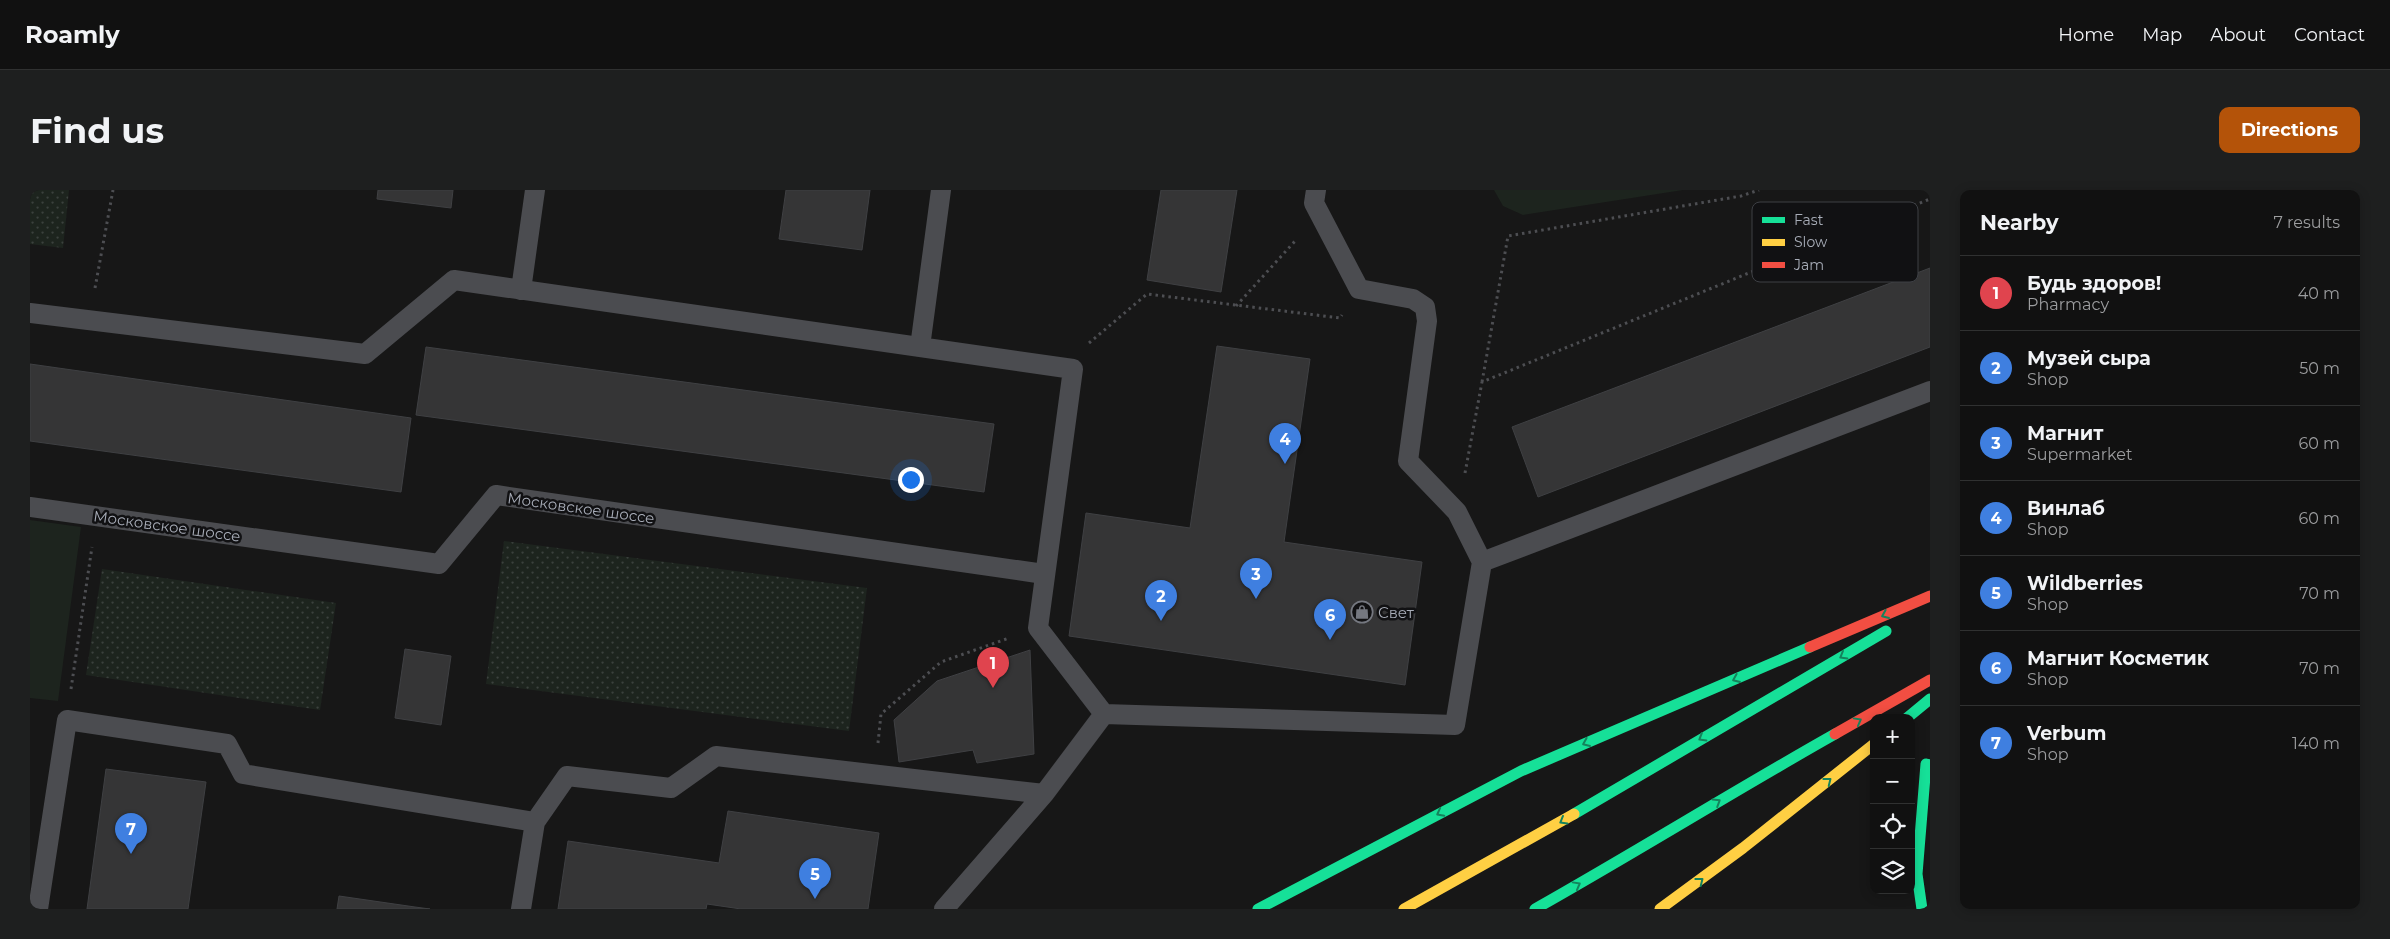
<!DOCTYPE html>
<meta charset="utf-8">
<style>
body{margin:0;font-family:Montserrat,sans-serif;background:#1e1f1f;color:#f1f3f6}
.controls{position:absolute;right:15px;bottom:15px;display:grid;overflow:hidden;border-radius:10px;box-shadow:0 2px 12px #0003}
.controls button{width:45px;height:45px;display:grid;place-items:center;padding:0;border:0;border-bottom:1px solid #303131;background:#111;color:#f1f3f6;font:25px sans-serif}
.you{position:absolute;left:880px;top:289px;width:18px;height:18px;margin:-12px;border:4px solid #fff;border-radius:50%;background:#1a73e8;box-shadow:0 0 0 8px #1a73e833}
.badge{display:grid;place-items:center;width:32px;height:32px;border-radius:50%;background:#b45309;color:#fff;font-size:16px;font-weight:700}
.pin{position:absolute;translate:-50% -41px;filter:drop-shadow(0 1px 2px #0008)}
.pin::after{content:'';position:absolute;top:26px;width:18px;height:15px;background:inherit;clip-path:polygon(0 0,100% 0,50% 100%)}
.list{margin:0;padding:0;list-style:none}
h2{display:flex;justify-content:space-between;align-items:center;height:65px;margin:0;padding:0 20px;font-size:21px}
h2 small{font-size:16px;font-weight:400;color:#9c9d9f}
.list li{display:grid;grid-template-columns:32px 1fr auto;gap:15px;align-items:center;box-sizing:border-box;height:75px;padding:0 20px;border-top:1px solid #303131}
.list b{display:block;font-size:19px;white-space:nowrap}
.list p{margin:0;font-size:16px;white-space:nowrap;color:#9c9d9f}
.list em{font-size:16px;font-style:normal;color:#9c9d9f}
.icon{flex:none;width:28px;height:28px;fill:none;stroke:currentColor;stroke-width:2;stroke-linecap:round;stroke-linejoin:round}
.map{position:relative;flex:none;width:1900px;height:719px;overflow:hidden;border-radius:10px}
header{display:flex;align-items:center;gap:30px;box-sizing:border-box;height:70px;padding:0 25px;background:#111;border-bottom:1px solid #303131}
header strong{font-size:24px}
nav{display:flex;gap:28px;margin-inline-start:auto;font-size:18px}
.intro{display:flex;align-items:center;justify-content:space-between;box-sizing:border-box;height:120px;padding:0 30px}
h1{margin:0;font-size:35px}
.button{padding:12px 22px;border-radius:10px;background:#b45309;color:#fff;font-size:18px;font-weight:700}
main{display:flex;gap:30px;padding:0 30px}
aside{flex:1;background:#111;border-radius:10px;box-shadow:0 2px 12px #0003}
.map>svg:first-child{display:block}
.grass{fill:#1d241e}
.park{fill:url(#park-dots)}
.building{fill:#353536;stroke:#3f4043}
.lines{fill:none;stroke-linecap:round;stroke-linejoin:round}
.path{stroke:#4d4e52;stroke-width:3;stroke-dasharray:2.5 4;stroke-linecap:butt}
.lane{stroke:#4b4c50;stroke-width:20}
.fast{stroke:#16e098;stroke-width:11}
.slow{stroke:#ffcf43;stroke-width:11}
.jam{stroke:#f24e42;stroke-width:11}
.oneway{stroke:#14835c}
.labels{text-anchor:middle;dominant-baseline:central;stroke-width:5;stroke-linejoin:round;paint-order:stroke}
.street-label{font-size:15px;fill:#a8adb8;stroke:#111113}
.poi-label{font-size:15px;fill:#a8adb8;stroke:#111113;text-anchor:start}
.key{fill:#111113;stroke:#3e4045;stroke-width:1}
.key-label{font-size:14px;fill:#a8adb8}
</style>
<header>
<strong>Roamly</strong>
<nav><a>Home</a><a>Map</a><a>About</a><a>Contact</a></nav>
</header>
<div class="intro"><h1>Find us</h1><a class="button">Directions</a></div>
<main>
<div class="map">
<svg width="1900" height="719" viewBox="0 0 1900 719">
<defs>
<pattern id="park-dots" width="8" height="8" patternUnits="userSpaceOnUse" patternTransform="scale(1.25)"><rect width="8" height="8" fill="#1d241e"/><path d="M2 2h.1M6 6h.1" fill="none" stroke="#3b413d" stroke-width="1.8" stroke-linecap="round"/></pattern>
</defs>
<rect width="100%" height="100%" fill="#171717"/>
<path class="grass" d="M1464,0H1653L1493,25L1473,16Z
M0,330L51,337L28,511L0,508Z"/>
<path class="park" d="M0,0H39L33,58L0,54Z
M474,351L837,398L819,541L456,494Z
M72,379L306,413L290,520L56,485Z"/>
<path class="building" d="M348,0H423L421,18L347,9Z
M756,0H840L832,60L749,49Z
M1131,0H1207L1191,102L1117,90Z
M1900,78V157L1508,307L1482,237Z
M1187,156L1280,169L1254,352L1392,372L1375,495L1039,446L1056,323L1160,338Z
M396,157L964,234L954,302L386,225Z
M0,174L381,228L371,302L0,251Z
M375,459L421,466L411,535L365,528Z
M1000,460L1004,564L947,573L943,560L869,572L864,530L907,491Z
M76,579L176,592L158,719H57Z
M698,621L849,643L838,719H711L677,714L676,719H528L538,651L689,673Z
M309,706L385,717L400,719H307Z"/>
<g class="lines">
<path class="path" d="M65,98L83,0
M1206,116L1266,50
M1059,153L1117,104L1310,128L1312,125
M1452,192L1478,46L1711,6L1729,0
M1435,283L1452,192L1900,9
M41,499L62,357
M848,553L851,524L911,472L979,448"/>
<path class="lane" d="M491,100L505,0
M0,123L335,164L424,90L1043,179L1008,438L1074,524
M890,157L911,0
M0,317L409,374L466,305L1014,384
M1452,372L1900,201
M1074,524L1425,535L1452,372L1427,322L1378,271L1397,131L1395,117L1383,109L1329,99L1284,13L1286,0
M8,719L37,530L197,554L213,584L505,632L537,586L641,598L686,566L1014,604
M491,719L505,632
M914,719L1014,604L1074,524"/>
<path class="fast" d="M1877,528L1900,509
M1544,624L1856,441
M1228,719L1491,581L1780,457
M1505,719C1606,662 1704,601 1805,544
M1892,719L1887,684L1896,574L1900,575"/>
<path class="slow" d="M1374,719L1544,624
M1630,719L1713,658L1844,554"/>
<path class="jam" d="M1780,457L1900,406
M1805,544L1900,490"/>
</g>
<defs><path id="oneway-chevron" d="M-2-3.5L2.5 0L-2 3.5" fill="none" stroke-width="1.6" stroke-linecap="round" stroke-linejoin="round" transform="scale(1.25)"/></defs>
<g class="oneway">
<use href="#oneway-chevron" transform="translate(1855 425) rotate(157)"/>
<use href="#oneway-chevron" transform="translate(1813 466) rotate(150)"/>
<use href="#oneway-chevron" transform="translate(1706 489) rotate(157)"/>
<use href="#oneway-chevron" transform="translate(1828 531) rotate(-29)"/>
<use href="#oneway-chevron" transform="translate(1672 548) rotate(149)"/>
<use href="#oneway-chevron" transform="translate(1556 553) rotate(157)"/>
<use href="#oneway-chevron" transform="translate(1798 591) rotate(-38)"/>
<use href="#oneway-chevron" transform="translate(1687 612) rotate(-32)"/>
<use href="#oneway-chevron" transform="translate(1410 623) rotate(152)"/>
<use href="#oneway-chevron" transform="translate(1533 631) rotate(150)"/>
<use href="#oneway-chevron" transform="translate(1670 691) rotate(-38)"/>
<use href="#oneway-chevron" transform="translate(1547 695) rotate(-29)"/>
</g>
<defs>
<g id="shop-ring" transform="scale(1.125)"><circle r="9.5" fill="#111113" stroke="#757880" stroke-width="1.5"/><path d="M-5-2.5h2.3a2.7 3.5 0 0 1 5.4 0H5L5.5 6h-11ZM-1.5-2.5h3a1.5 2.3 0 0 0-3 0Z" fill="#757880"/></g>
</defs>
<g fill-rule="evenodd">
<use href="#shop-ring" x="1332" y="422"/>
</g>
<g class="labels">
<g class="street-label">
<text transform="translate(551 318) rotate(8)">Московское шоссе</text>
<text transform="translate(137 336) rotate(8)">Московское шоссе</text>
</g>
<g class="poi-label">
<text x="1348" y="422">Свет</text>
</g>
</g>
<rect x="1722" y="12" width="166" height="80" rx="8" class="key"/>
<rect x="1732" y="27" width="23" height="6" fill="#16e098"/>
<rect x="1732" y="49" width="23" height="7" fill="#ffcf43"/>
<rect x="1732" y="72" width="23" height="6" fill="#f24e42"/>
<g class="key-label">
<text x="1764" y="35">Fast</text>
<text x="1764" y="57">Slow</text>
<text x="1764" y="80">Jam</text>
</g>
</svg>
<div class="controls">
<button>+</button>
<button>−</button>
<button><svg class="icon" aria-label="locate" viewBox="0 0 24 24"><circle cx="12" cy="12" r="6"/><path d="M12 2v4M12 18v4M2 12h4M18 12h4"/></svg></button>
<button><svg class="icon" aria-label="layers" viewBox="0 0 24 24"><path d="M12 4l9 5-9 5-9-5zM3 14l9 5 9-5"/></svg></button>
</div>
<div class="you"></div>
<div class="pin badge" style="left:963px;top:498px;background:#e0444e">1</div>
<div class="pin badge" style="left:1131px;top:431px;background:#3f7fe0">2</div>
<div class="pin badge" style="left:1226px;top:409px;background:#3f7fe0">3</div>
<div class="pin badge" style="left:1255px;top:274px;background:#3f7fe0">4</div>
<div class="pin badge" style="left:785px;top:709px;background:#3f7fe0">5</div>
<div class="pin badge" style="left:1300px;top:450px;background:#3f7fe0">6</div>
<div class="pin badge" style="left:101px;top:664px;background:#3f7fe0">7</div>
</div>
<aside>
<h2>Nearby<small>7 results</small></h2>
<ul class="list">
<li><span class="badge" style="background:#e0444e">1</span><div><b>Будь здоров!</b><p>Pharmacy</p></div><em>40 m</em></li>
<li><span class="badge" style="background:#3f7fe0">2</span><div><b>Музей сыра</b><p>Shop</p></div><em>50 m</em></li>
<li><span class="badge" style="background:#3f7fe0">3</span><div><b>Магнит</b><p>Supermarket</p></div><em>60 m</em></li>
<li><span class="badge" style="background:#3f7fe0">4</span><div><b>Винлаб</b><p>Shop</p></div><em>60 m</em></li>
<li><span class="badge" style="background:#3f7fe0">5</span><div><b>Wildberries</b><p>Shop</p></div><em>70 m</em></li>
<li><span class="badge" style="background:#3f7fe0">6</span><div><b>Магнит Косметик</b><p>Shop</p></div><em>70 m</em></li>
<li><span class="badge" style="background:#3f7fe0">7</span><div><b>Verbum</b><p>Shop</p></div><em>140 m</em></li>
</ul>
</aside>
</main>
